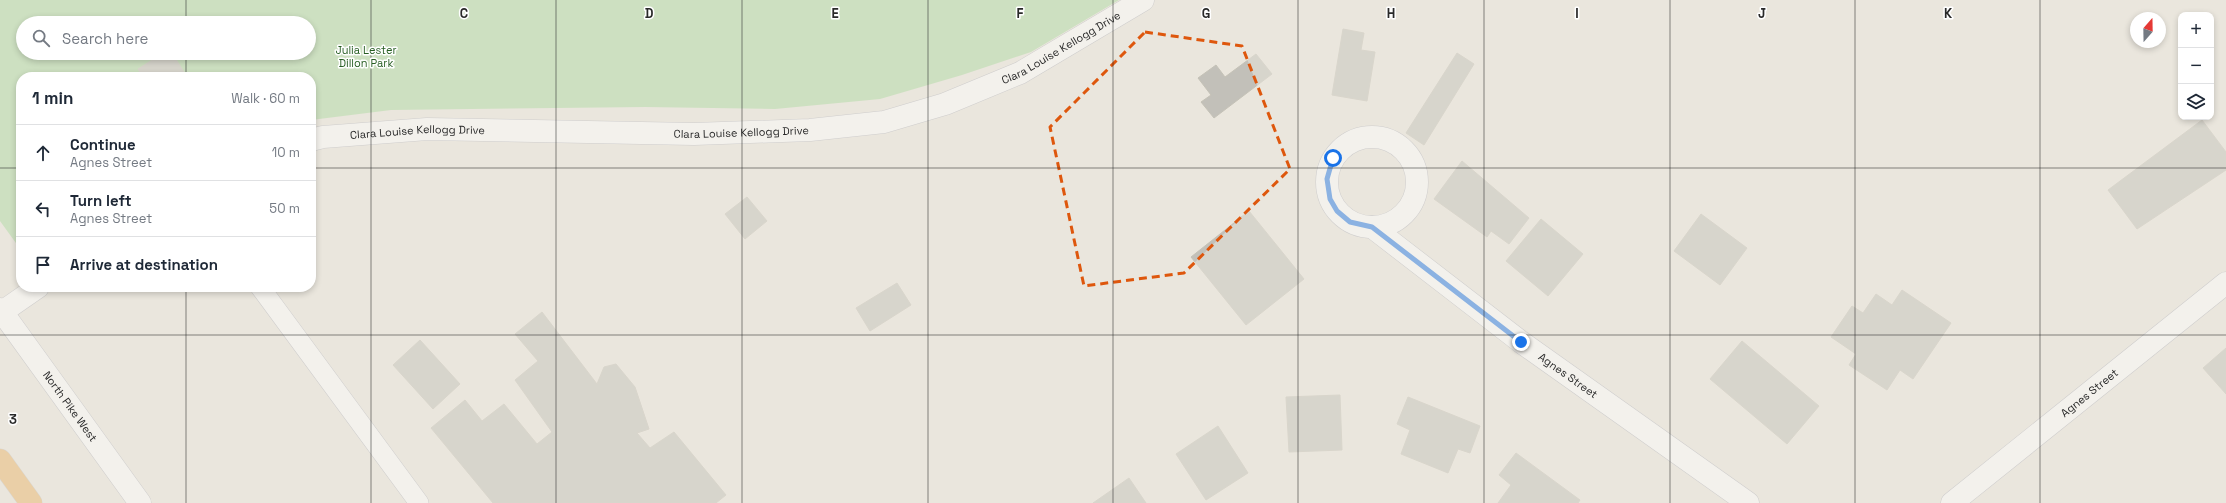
<!DOCTYPE html>
<meta charset="utf-8">
<style>
body{margin:0;font-family:"Space Grotesk",sans-serif;background:#f6f6f7;color:#1f2937}
.controls{position:absolute;right:12px;top:12px;display:grid;overflow:hidden;border-radius:8px;box-shadow:0 2px 6px #0003}
.controls button{width:36px;height:36px;display:grid;place-items:center;padding:0;border:0;border-bottom:1px solid #e0e1e3;background:#fff;color:#1f2937;font:20px sans-serif}
.compass{position:absolute;left:2130px;top:12px;width:36px;height:36px;border-radius:50%;background:#fff;box-shadow:0 2px 6px #0003;rotate:20deg}
.stop{position:absolute;width:12px;height:12px;margin:-9px;border:3px solid #1a73e8;border-radius:50%;background:#fff}
.stop.end{background:#1a73e8;border-color:#fff;box-shadow:0 1px 4px #0008}
.list{margin:0;padding:0;list-style:none}
h2{display:flex;justify-content:space-between;align-items:center;height:52px;margin:0;padding:0 16px;font-size:17px}
h2 small{font-size:13px;font-weight:400;color:#747a83}
.list li{display:grid;grid-template-columns:26px 1fr auto;gap:12px;align-items:center;box-sizing:border-box;height:56px;padding:0 16px;border-top:1px solid #e0e1e3}
.list b{display:block;font-size:15px;white-space:nowrap}
.list p{margin:0;font-size:13px;white-space:nowrap;color:#747a83}
.list em{font-size:13px;font-style:normal;color:#747a83}
.icon{flex:none;width:22px;height:22px;fill:none;stroke:currentColor;stroke-width:2;stroke-linecap:round;stroke-linejoin:round}
.map{position:relative;flex:none;width:2226px;height:503px;overflow:hidden}
.search{position:absolute;background:#fff;box-shadow:0 2px 6px #0003;left:16px;top:16px;width:300px;height:44px;display:flex;align-items:center;gap:10px;box-sizing:border-box;padding:0 14px;border-radius:22px;color:#747a83;font-size:15px}
.panel{position:absolute;background:#fff;box-shadow:0 2px 6px #0003;left:16px;top:72px;width:300px;height:220px;border-radius:16px}
.map>svg:first-child{display:block}
.green{fill:#abda9f;fill-rule:evenodd}
.building{fill:#c2c0b9;stroke:#c5c2b7}
.lines{fill:none;stroke-linecap:round;stroke-linejoin:round}
.service-casing{stroke:#b0b1bb;stroke-width:20}
.minor-casing{stroke:#b0b1bb;stroke-width:23}
.secondary-casing{stroke:#b0b1bb;stroke-width:23}
.motorway-casing{stroke:#c7c7c7;stroke-width:23}
.service{stroke:#fff;stroke-width:19}
.minor{stroke:#fff;stroke-width:22}
.secondary{stroke:#fff;stroke-width:22}
.motorway{stroke:#ebb366;stroke-width:22}
.route{stroke:#1a73e8;stroke-width:5}
.marked{fill:none;stroke:#de570d;stroke-width:3;stroke-dasharray:8 5;stroke-linejoin:round}
.grid{fill:none;stroke:#292929;stroke-width:1;stroke-opacity:0.55}
.labels{text-anchor:middle;dominant-baseline:central;stroke-width:3;stroke-linejoin:round;paint-order:stroke}
.street-label{font-size:11px;fill:#292929;stroke:#fff}
.park-label{font-size:11px;fill:#265d22;stroke:#fff}
.grid-label{font-size:13px;text-anchor:middle;font-weight:bold;fill:#292929;stroke:#fff;stroke-width:3;stroke-linejoin:round;paint-order:stroke}
</style>
<div class="map">
<svg width="2226" height="503" viewBox="0 0 2226 503">
<rect width="100%" height="100%" fill="#eae6dd"/>
<path class="green" d="M0,0H1119L1031,52L962,75L880,99L775,109L645,107L391,110L311,120V77H21V250L0,221ZM23,23H309V53H23Z"/>
<path class="building" d="M1343,29L1364,33L1361,50L1375,52L1367,101L1332,95Z
M163,53H172L184,72L176,77H143L138,69Z
M1457,53L1474,64L1424,145L1406,133Z
M1256,54L1272,74L1214,118L1201,102L1211,95L1198,78L1216,65L1225,77Z
M2202,120L2226,152V170L2137,229L2108,190Z
M1462,161L1529,218L1509,244L1491,231L1487,237L1434,199Z
M747,197L767,221L745,239L725,214Z
M1249,211L1304,279L1246,325L1191,257Z
M1701,214L1747,248L1720,285L1674,251Z
M1541,219L1583,254L1548,296L1506,261Z
M897,283L911,305L870,331L856,308Z
M1902,290L1951,323L1913,379L1900,370L1887,390L1849,365L1856,354L1831,337L1852,306L1863,313L1876,294L1892,305Z
M542,312L597,384L604,367L616,364L635,387L649,429L637,433L650,448L674,432L726,495L716,503H493L431,428L465,400L482,421L504,404L537,444L552,432L515,380L538,361L515,334Z
M420,340L460,384L433,409L393,365Z
M1742,341L1819,406L1787,444L1710,379Z
M2226,348V394L2203,368Z
M1340,395L1342,450L1289,452L1286,397Z
M1408,397L1480,426L1470,453L1458,449L1448,473L1401,454L1410,430L1397,424Z
M1218,426L1248,473L1206,500L1176,454Z
M1516,453L1580,500L1578,503H1498L1511,485L1499,475Z
M1129,478L1146,503H1093Z"/>
<g class="lines">
<g class="service-casing">
<path id="service" d="M260,287L419,503"/>
</g>
<g class="minor-casing">
<g id="minor">
<circle cx="1372" cy="182" r="45"/>
<path id="s1" d="M311,140L323,137L427,129L694,134L810,130L884,122L945,104L1020,73L1143,0"/>
<path id="s2" d="M1372,227L1521,342L1748,503"/>
<path d="M2,312L38,287"/>
<path id="s3" d="M1952,503L2226,283"/>
</g>
</g>
<g class="secondary-casing">
<g id="secondary">
<path id="s4" d="M0,309L140,503"/>
</g>
</g>
<g class="motorway-casing">
<path id="motorway" d="M0,460L31,503"/>
</g>
<use href="#service" class="service"/>
<use href="#minor" class="minor"/>
<use href="#secondary" class="secondary"/>
<use href="#motorway" class="motorway"/>
</g>
<g class="lines">
<path class="route" d="M1333,158L1327,179L1330,199L1337,211L1350,222L1372,227L1521,342"/>
</g>
<path d="M0 0H2226V503H0ZM1145,32L1242,46L1290,169L1184,273L1084,286L1050,127Z" fill="#eae6dd" fill-opacity=".55" fill-rule="evenodd"/>
<path class="marked" d="M1145,32L1242,46L1290,169L1184,273L1084,286L1050,127Z"/>
<path class="grid" d="M186,0V23M371,0V503M556,0V503M742,0V503M928,0V503M1113,0V503M1298,0V503M1484,0V503M1670,0V503M1855,0V503M2040,0V503M186,53V77M0,168H21M311,168H2226M186,287V503M0,335H2226"/>
<g class="labels">
<g class="street-label">
<text stroke="none"><textPath href="#s1" startOffset="767">Clara Louise Kellogg Drive</textPath></text>
<text stroke="none"><textPath href="#s1" startOffset="431">Clara Louise Kellogg Drive</textPath></text>
<text stroke="none"><textPath href="#s1" startOffset="107">Clara Louise Kellogg Drive</textPath></text>
<text stroke="none"><textPath href="#s2" startOffset="246">Agnes Street</textPath></text>
<text stroke="none"><textPath href="#s3" startOffset="176">Agnes Street</textPath></text>
<text stroke="none"><textPath href="#s4" startOffset="120">North Pike West</textPath></text>
</g>
<g class="park-label">
<text x="366" y="50">Julia Lester<tspan x="366" dy="13">Dillon Park</tspan></text>
</g>
</g>
<g class="grid-label">
<text x="464" y="18">C</text>
<text x="649" y="18">D</text>
<text x="835" y="18">E</text>
<text x="1020" y="18">F</text>
<text x="1206" y="18">G</text>
<text x="1391" y="18">H</text>
<text x="1577" y="18">I</text>
<text x="1762" y="18">J</text>
<text x="1948" y="18">K</text>
<text x="13" y="424">3</text>
</g>
</svg>
<div class="controls">
<button>+</button>
<button>−</button>
<button><svg class="icon" aria-label="layers" viewBox="0 0 24 24"><path d="M12 4l9 5-9 5-9-5zM3 14l9 5 9-5"/></svg></button>
</div>
<svg class="compass" viewBox="-18 -18 36 36"><path d="M0-13l5 13h-10z" fill="#e53935"/><path d="M0 13l5-13h-10z" fill="#747a83"/></svg>
<div class="stop" style="left:1333px;top:158px"></div>
<div class="stop end" style="left:1521px;top:342px"></div>
<div class="search"><svg class="icon" aria-label="search" viewBox="0 0 24 24"><circle cx="10" cy="10" r="6"/><path d="M15 15l6 6"/></svg>Search here</div>
<section class="panel">
<h2>1 min<small>Walk · 60 m</small></h2>
<ul class="list">
<li><svg class="icon" aria-label="ahead" viewBox="0 0 24 24"><path d="M12 20V5M6 11l6-6 6 6"/></svg><div><b>Continue</b><p>Agnes Street</p></div><em>10 m</em></li>
<li><svg class="icon" aria-label="left" viewBox="0 0 24 24"><path d="M17 20v-9H6M10 6l-5 5 5 5"/></svg><div><b>Turn left</b><p>Agnes Street</p></div><em>50 m</em></li>
<li><svg class="icon" aria-label="arrive" viewBox="0 0 24 24"><path d="M6 21V4h12l-3 4 3 4H6"/></svg><div><b>Arrive at destination</b></div></li>
</ul>
</section>
</div>
